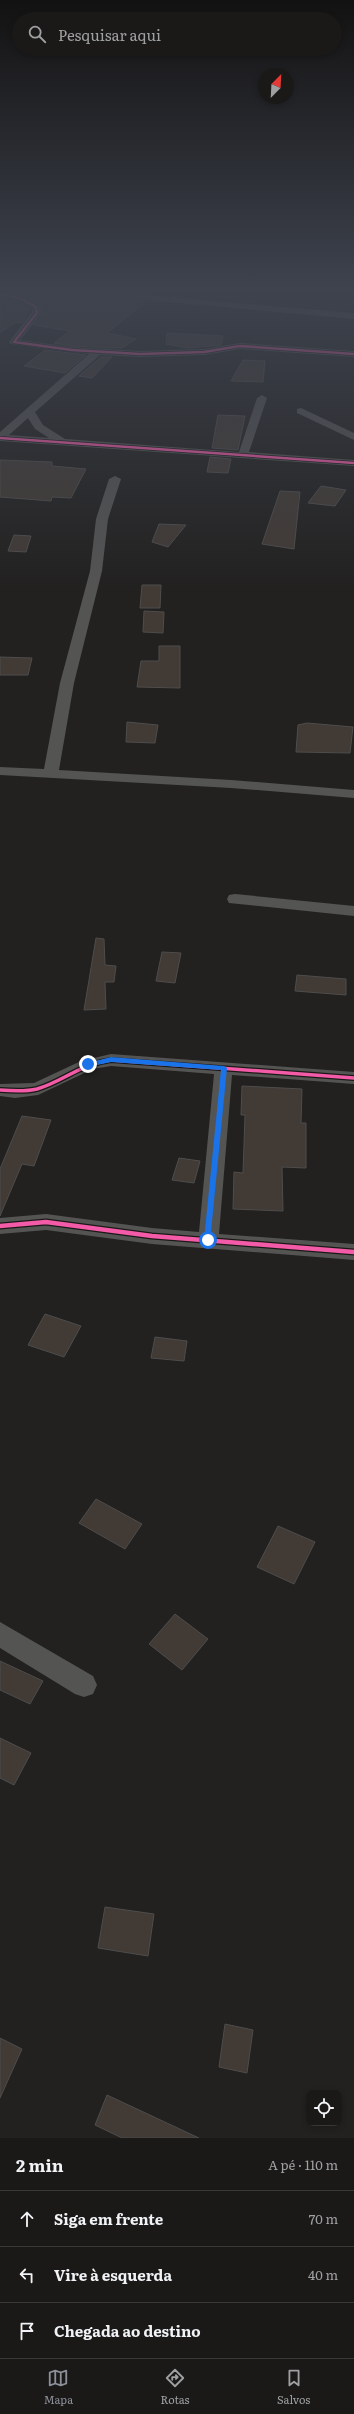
<!DOCTYPE html>
<html lang="pt">
<meta charset="utf-8">
<style>
body{margin:0;font-family:Literata,serif;background:#232221;color:#f1f3f6}
.controls{position:absolute;right:12px;bottom:12px;display:grid;overflow:hidden;border-radius:8px;box-shadow:0 2px 6px #0003}
.controls button{width:36px;height:36px;display:grid;place-items:center;padding:0;border:0;border-bottom:1px solid #383837;background:#1a1918;color:#f1f3f6;font:20px sans-serif}
.compass{position:absolute;left:258px;top:68px;width:36px;height:36px;border-radius:50%;background:#1a1918;box-shadow:0 2px 6px #0003;rotate:24deg}
.stop{position:absolute;width:12px;height:12px;margin:-9px;border:3px solid #1a73e8;border-radius:50%;background:#fff}
.stop.end{background:#1a73e8;border-color:#fff;box-shadow:0 1px 4px #0008}
.list{margin:0;padding:0;list-style:none}
h2{display:flex;justify-content:space-between;align-items:center;height:52px;margin:0;padding:0 16px;font-size:17px}
h2 small{font-size:13px;font-weight:400;color:#9fa0a2}
.list li{display:grid;grid-template-columns:26px 1fr auto;gap:12px;align-items:center;box-sizing:border-box;height:56px;padding:0 16px;border-top:1px solid #383837}
.list b{display:block;font-size:15px;white-space:nowrap}
.list em{font-size:13px;font-style:normal;color:#9fa0a2}
.icon{flex:none;width:22px;height:22px;fill:none;stroke:currentColor;stroke-width:2;stroke-linecap:round;stroke-linejoin:round}
.map{position:relative;flex:none;width:354px;height:2138px;overflow:hidden}
.search{position:absolute;background:#1a1918;box-shadow:0 2px 6px #0003;left:12px;right:12px;top:12px;height:44px;display:flex;align-items:center;gap:10px;box-sizing:border-box;padding:0 14px;border-radius:22px;color:#9fa0a2;font-size:15px}
.sheet{height:220px;background:#1a1918}
nav{display:flex;justify-content:space-around;align-items:center;box-sizing:border-box;height:56px;border-top:1px solid #383837;background:#1a1918;font-size:11px;color:#9fa0a2}
nav a{display:grid;justify-items:center;gap:2px}
nav .on{color:#8c9099}
.map>svg:first-child{display:block}
.building{fill:#413a35;stroke:#4e4d4d}
.lines{fill:none;stroke-linecap:round;stroke-linejoin:round}
.minor{fill:#545453;fill-rule:evenodd}
.cycleway-far2-casing{stroke:#1a1916;stroke-width:4}
.cycleway-far1-casing{stroke:#1a1916;stroke-width:6}
.cycleway-casing{stroke:#1a1916;stroke-width:7}
.cycleway-far2{stroke:#f35aa7;stroke-width:2.5}
.cycleway-far1{stroke:#f35aa7;stroke-width:3.5}
.cycleway{stroke:#f35aa7;stroke-width:4.5}
.route{fill:#1a73e8}
</style>
<div class="map">
<svg width="354" height="2138" viewBox="0 0 354 2138">
<rect width="100%" height="100%" fill="#222120"/>
<path class="building" d="M5,291H129L146,302L107,333L136,339L122,348L72,346L54,343L70,331L34,325L43,314L42,306L25,296Z
M0,299L18,302L30,309L22,323L16,322L0,333Z
M167,333L223,336L221,345L188,348L166,344Z
M45,350L86,355L65,373L24,366Z
M101,357H112L92,378L79,376Z
M243,360L265,361L263,382L231,381Z
M218,415L245,416L238,450L212,448Z
M210,457L231,459L228,473L207,472Z
M0,460L52,462V466L86,469L71,498L52,497L51,501L0,497Z
M321,486L346,490L335,506L308,503Z
M280,491L300,492L294,549L262,544Z
M159,524L186,525L168,547L152,542Z
M14,535L31,536L26,552L8,551Z
M142,585H161L160,608H140Z
M144,611L164,612L163,633L143,632Z
M159,646H180V688L137,687L141,661H159Z
M0,657L32,658L28,675H0Z
M127,722L158,725L155,743L126,742Z
M307,723L353,727L350,753L296,752L298,725Z
M96,938L104,939L105,965L116,966L114,982H105L106,1009L84,1010Z
M162,952L181,953L175,983L156,981Z
M297,975L346,979V995L295,991Z
M242,1086L302,1089L301,1123H306V1168L282,1167L283,1211L233,1209L234,1172L243,1173L245,1115H241Z
M22,1116L51,1120L34,1166L22,1164L0,1216V1169Z
M179,1158L200,1161L194,1183L172,1180Z
M45,1314L81,1326L64,1357L28,1345Z
M155,1337L187,1341L184,1361L151,1358Z
M96,1499L142,1524L125,1549L79,1523Z
M278,1526L315,1542L294,1584L257,1567Z
M175,1614L208,1639L182,1670L149,1644Z
M0,1661L43,1681L30,1704L0,1690Z
M0,1738L31,1753L14,1785L0,1778Z
M105,1907L154,1914L148,1956L98,1948Z
M225,2024L253,2030L247,2073L219,2067Z
M0,2038L22,2049L0,2098Z
M107,2095L199,2138H122L95,2125Z"/>
<g class="lines">
<path class="minor" d="M0,291L25,297L41,307L42,313L20,340L72,347L140,351L204,349L240,343L354,351V357L240,349L204,355L140,357L100,355L35,412L43,425L65,439L239,452L257,398L262,395L267,398L249,452L354,460V466L0,441V432L89,354L11,344L9,342L32,312V308L19,301L0,297ZM28,418L35,429L49,438L9,435Z
M130,291H141L147,295L178,298L354,313V319L145,300Z
M301,408L354,433V440L297,413V409Z
M115,476L121,479L108,519L102,571L74,683L59,770L231,780L354,790V798L231,788L0,775V767L44,769L60,683L90,571L96,519L109,479Z
M235,894L354,906V916L229,903L227,899L229,895Z
M111,1054L354,1072V1084L232,1075L219,1234L354,1244V1260L152,1244L46,1230L0,1234V1218L46,1214L152,1228L199,1232L214,1074L111,1066L93,1069L38,1095L15,1098L0,1096V1084L34,1083L81,1061Z
M0,1622L93,1676L97,1685L93,1694L84,1697L75,1694L0,1648Z"/>
<g class="cycleway-far2-casing">
<path id="cycleway-far2" d="M0,294L22,299L36,307L37,313L14,342L72,350L140,354L204,352L240,346L354,354
M0,438L354,463"/>
</g>
<g class="cycleway-far1-casing">
<path id="cycleway-far1" d="M0,1090C12,1091 25,1092 37,1089C64,1081 80,1064 111,1060L354,1078"/>
</g>
<g class="cycleway-casing">
<path id="cycleway" d="M0,1226L46,1222L152,1236L354,1252"/>
</g>
<use href="#cycleway-far2" class="cycleway-far2"/>
<use href="#cycleway-far1" class="cycleway-far1"/>
<use href="#cycleway" class="cycleway"/>
</g>
<linearGradient id="sky" x2="0" y2="1"><stop stop-color="#131212"/><stop offset="0.49" stop-color="#3e434e"/><stop offset="1" stop-color="#3e434e" stop-opacity="0"/></linearGradient>
<rect width="354" height="590" fill="url(#sky)"/>
<path class="route" d="M111,1057L224,1066L227,1068L210,1242L204,1240L221,1070L111,1062L88,1067L84,1064Z"/>
</svg>
<div class="controls">
<button><svg class="icon" aria-label="locate" viewBox="0 0 24 24"><circle cx="12" cy="12" r="6"/><path d="M12 2v4M12 18v4M2 12h4M18 12h4"/></svg></button>
</div>
<svg class="compass" viewBox="-18 -18 36 36"><path d="M0-13l5 13h-10z" fill="#e53935"/><path d="M0 13l5-13h-10z" fill="#9fa0a2"/></svg>
<div class="stop" style="left:208px;top:1240px"></div>
<div class="stop end" style="left:88px;top:1064px"></div>
<div class="search"><svg class="icon" aria-label="search" viewBox="0 0 24 24"><circle cx="10" cy="10" r="6"/><path d="M15 15l6 6"/></svg>Pesquisar aqui</div>
</div>
<section class="sheet">
<h2>2 min<small>A pé · 110 m</small></h2>
<ul class="list">
<li><svg class="icon" aria-label="ahead" viewBox="0 0 24 24"><path d="M12 20V5M6 11l6-6 6 6"/></svg><div><b>Siga em frente</b></div><em>70 m</em></li>
<li><svg class="icon" aria-label="left" viewBox="0 0 24 24"><path d="M17 20v-9H6M10 6l-5 5 5 5"/></svg><div><b>Vire à esquerda</b></div><em>40 m</em></li>
<li><svg class="icon" aria-label="arrive" viewBox="0 0 24 24"><path d="M6 21V4h12l-3 4 3 4H6"/></svg><div><b>Chegada ao destino</b></div></li>
</ul>
</section>
<nav>
<a class="on"><svg class="icon" aria-label="map" viewBox="0 0 24 24"><path d="M3 6l6-2 6 2 6-2v14l-6 2-6-2-6 2zM9 4v14M15 6v14"/></svg>Mapa</a>
<a><svg class="icon" aria-label="directions" viewBox="0 0 24 24"><path d="M12 3l9 9-9 9-9-9zM9 14v-3h6M13 9l2 2-2 2"/></svg>Rotas</a>
<a><svg class="icon" aria-label="saved" viewBox="0 0 24 24"><path d="M7 4h10v16l-5-4-5 4z"/></svg>Salvos</a>
</nav>
